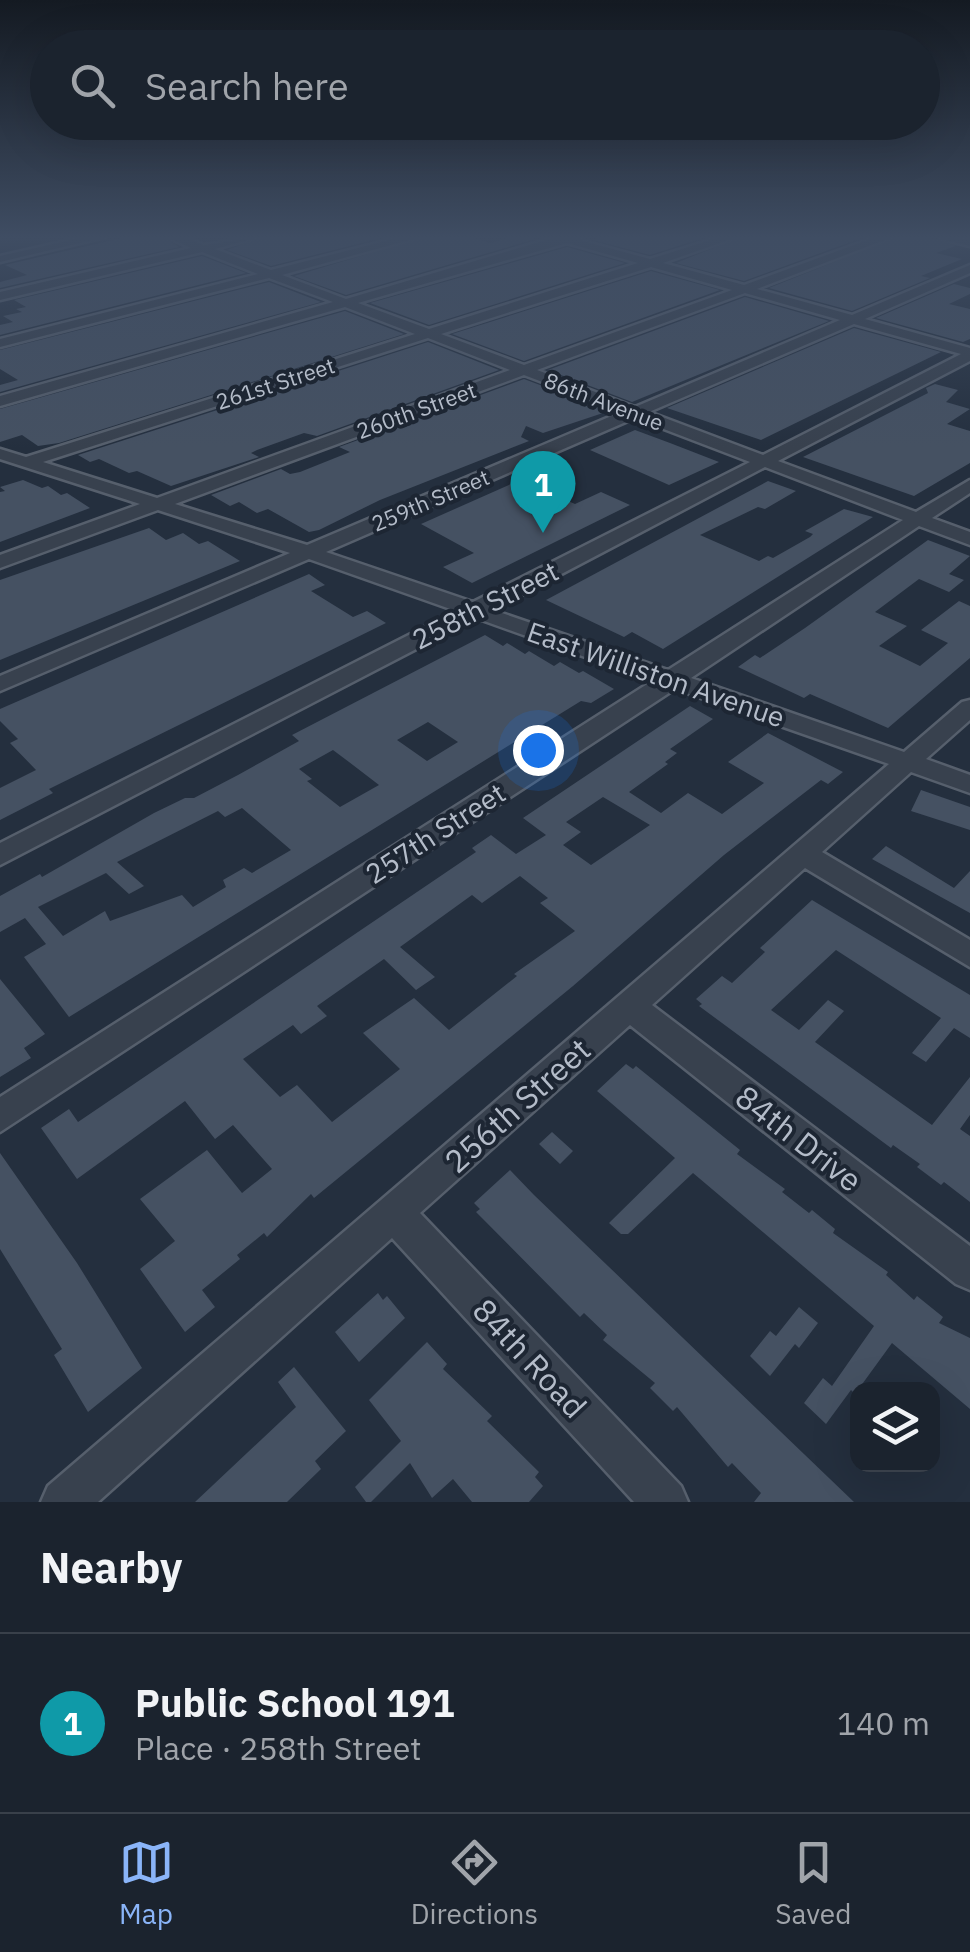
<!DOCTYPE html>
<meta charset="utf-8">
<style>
body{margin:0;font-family:"IBM Plex Sans",sans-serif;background:#242b36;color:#f1f3f6}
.controls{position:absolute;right:30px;bottom:30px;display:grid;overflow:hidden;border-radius:20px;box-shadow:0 10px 40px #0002}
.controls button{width:90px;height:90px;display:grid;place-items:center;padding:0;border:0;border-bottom:2px solid #39404a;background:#1b232e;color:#f1f3f6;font:50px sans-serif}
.you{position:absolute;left:538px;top:750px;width:35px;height:35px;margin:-25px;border:8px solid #fff;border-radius:50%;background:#1a73e8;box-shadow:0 0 0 15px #1a73e833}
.badge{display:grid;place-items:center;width:65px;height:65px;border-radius:50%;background:#8ab4f8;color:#fff;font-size:32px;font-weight:700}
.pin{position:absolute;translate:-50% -82px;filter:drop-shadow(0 2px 5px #0008)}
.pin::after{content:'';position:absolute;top:52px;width:35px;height:30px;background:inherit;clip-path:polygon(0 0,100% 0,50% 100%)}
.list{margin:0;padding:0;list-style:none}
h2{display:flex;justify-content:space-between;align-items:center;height:130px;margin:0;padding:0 40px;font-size:42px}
h2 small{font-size:32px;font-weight:400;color:#a0a4aa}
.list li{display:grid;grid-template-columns:65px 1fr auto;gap:30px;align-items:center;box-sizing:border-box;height:180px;padding:0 40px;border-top:2px solid #39404a}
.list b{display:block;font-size:38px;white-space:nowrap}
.list p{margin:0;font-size:32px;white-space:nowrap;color:#a0a4aa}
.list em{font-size:32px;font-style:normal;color:#a0a4aa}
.icon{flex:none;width:55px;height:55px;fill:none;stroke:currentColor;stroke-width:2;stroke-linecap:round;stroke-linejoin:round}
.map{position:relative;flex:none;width:970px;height:1502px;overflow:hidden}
.search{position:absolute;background:#1b232e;box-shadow:0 10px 40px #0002;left:30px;right:30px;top:30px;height:110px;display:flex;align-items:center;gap:25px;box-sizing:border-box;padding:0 35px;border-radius:55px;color:#a0a4aa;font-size:38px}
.sheet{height:310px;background:#1b232e}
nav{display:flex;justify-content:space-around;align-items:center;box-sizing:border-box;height:140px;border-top:2px solid #39404a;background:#1b232e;font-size:28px;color:#a0a4aa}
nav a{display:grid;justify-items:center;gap:5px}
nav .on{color:#8ab4f8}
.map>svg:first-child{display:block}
.building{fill:#455162;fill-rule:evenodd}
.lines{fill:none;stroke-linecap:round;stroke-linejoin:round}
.minor-casing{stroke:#565f6c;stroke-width:5}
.minor{fill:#38414e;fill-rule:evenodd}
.labels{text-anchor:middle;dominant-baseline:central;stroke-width:8;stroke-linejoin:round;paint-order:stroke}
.far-street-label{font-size:22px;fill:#b4bcc9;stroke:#1d2633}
.street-label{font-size:28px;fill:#b4bcc9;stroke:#1d2633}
.near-street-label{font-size:32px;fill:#b4bcc9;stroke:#1d2633}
</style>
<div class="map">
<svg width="970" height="1502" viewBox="0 0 970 1502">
<rect width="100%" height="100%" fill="#242f3e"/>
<path class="building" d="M126,237H163L179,247L0,288V282L27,275L5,265Z
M262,237H385L271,266L227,250Z
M424,237H470L490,243L513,237L535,239L346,295L294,276Z
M603,237H706L650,255L593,240Z
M741,237H864L744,281L676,263Z
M896,237L937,239L956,246L936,253L962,259L921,276L930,278L852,311L769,288Z
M567,247L625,263L429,325L370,303Z
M202,256L246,273L0,335V325L13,322L3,316L22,312L16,309L26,307L14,300Z
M651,271L720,290L524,361L452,334Z
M269,282L321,302L0,392V385L18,380L0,369V350Z
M954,284L970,288V294L949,304L970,309V339L963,342L876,318Z
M745,297L829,321L632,402L548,370Z
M345,311L404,334L59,443L38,446L22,435L0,442V409Z
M854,328L941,352L761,440L667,408Z
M428,342L499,370L317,436L304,433L257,450L251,453L259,457L171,486L137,471L129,473L99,459L90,462L78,455Z
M524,379L609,411L543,433L526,426L521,437L529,441L380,500L319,530L309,532L268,509L257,513L239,502L230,506L211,495L281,469L290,474L300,472L350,452L339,447Z
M935,384L958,390L946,402L970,409L947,424L970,431V463L914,496L803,457L928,393L926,388Z
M635,430L670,443L719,462L669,485L590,450Z
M23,480L42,488L48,486L61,495L67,493L90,508L0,542V492L5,491L0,487Z
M520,480L575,504L601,492L630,505L472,583L443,567L474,553L421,524Z
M768,481L796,491L765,509L758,507L700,535L759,561L768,556L773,558L810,537L813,534L805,531L844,509L873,517L663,649L632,632L624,637L546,600Z
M149,528L166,540L183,533L199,544L208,541L240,561L0,660V580Z
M928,540L970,556L949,574L964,580L949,592L919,579L875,612L907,626L879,646L920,666L948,643L921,630L959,601L970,606V658L888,728L810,694L804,698L738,667L755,655L760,658L805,628Z
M309,574L325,585L311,591L353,617L367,611L386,623L49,789L53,793L0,820V788L36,770L10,743L18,739L0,721V709Z
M485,635L503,646L507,643L525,654L529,651L554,666L560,662L579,673L583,671L614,689L591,703L581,701L69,1017L24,957L46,944L25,918L0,932V896L40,874L42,877L154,813L185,798H194L238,775L299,741L292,735ZM428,722L458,742L427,761L397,740ZM333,750L349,762L379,785L340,807L307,781L312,779L299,769ZM242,808L291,850L252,873L244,868L223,880L226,887L193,907L182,895L110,921L105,911L63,936L38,907L106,873L129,894L144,886L117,862L218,811L225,817Z
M690,706L713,719L670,749L677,753L665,762L668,764L629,792L661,813L688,793L722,814L764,783L728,762L768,733L843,772L828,784L821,780L724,855L573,986L314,1198L311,1194L267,1237L264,1233L237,1255L240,1259L202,1290L215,1307L185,1332L140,1269L175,1241L140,1199L207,1150L242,1193L272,1169L233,1125L215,1139L185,1101L77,1179L41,1128L69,1109L78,1122L476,852L472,848L491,835L516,854L546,835L523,818ZM603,797L650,825L591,865L563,845L581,832L566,822ZM520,876L548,898L540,903L575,931L514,974L517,976L449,1030L414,998L363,1033L400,1069L332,1122L297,1085L280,1097L243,1059L293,1025L301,1034L327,1016L317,1006L384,959L416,990L435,977L400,947L472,895L482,903Z
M921,790L970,807V830L911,811Z
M886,846L954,888L970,871V913L872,859Z
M812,900L970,995V1038L954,1028L926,1062L912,1053L941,1018L836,950L771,1010L799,1030L828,1000L844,1011L815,1042L932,1125L970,1077V1115L960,1129L970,1136V1202L944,1182L941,1185L917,1167L920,1164L893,1145L891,1148L699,1006L702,1004L696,999L722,976L732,983L765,952L760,948Z
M0,979L45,1034L24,1048L31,1058L0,1077Z
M626,1064L633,1069L636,1066L740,1150L737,1154L785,1189L782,1192L809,1213L812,1210L835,1229L833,1233L888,1272L886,1275L914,1300L917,1296L943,1317L939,1323L970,1338V1409L892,1343L855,1394L851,1390L826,1424L804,1403L823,1378L832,1386L874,1326L693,1173L628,1234H621L609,1223L675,1158L597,1091Z
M552,1132L573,1151L560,1164L539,1144Z
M0,1153L77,1263L142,1368L88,1412L54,1355L62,1349L0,1249Z
M510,1170L534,1195L854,1502H754L761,1493L732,1463L728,1467L677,1407L673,1411L650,1388L655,1383L603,1340L607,1335L584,1313L580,1317L476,1212L480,1209L474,1203Z
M378,1293L383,1300L387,1296L405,1318L359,1362L335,1332Z
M799,1307L818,1323L799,1348L795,1344L770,1376L750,1356L770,1331L776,1336Z
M427,1342L447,1364L443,1369L492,1416L487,1421L539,1472L535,1477L543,1486L529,1502H472L453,1479L432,1498L410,1463L371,1502H366L355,1487L401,1441L369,1400Z
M294,1367L346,1431L315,1461L321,1469L287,1502H195L296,1407L278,1382Z"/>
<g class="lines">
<g class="minor-casing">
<path id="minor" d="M84,237H105L0,262V256Z
M167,237H183L204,245L259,237L215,249L271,270L401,237H420L282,275L346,299L556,237H581L579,240L650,259L720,237H737L663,263L744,285L876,237H892L757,289L852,315L970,265V273L865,319L970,348V361L778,461L916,512L970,480V493L932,518L970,532V545L919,526L691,678L904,752L962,702L970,700V720L926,759L970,775V793L911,772L822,852L970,940V967L805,868L652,1005L970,1246V1290L956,1284L630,1025L420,1213L681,1486L688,1502H634L392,1238L98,1502H41L48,1486L889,764L675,689L0,1132V1097L652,681L476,618L0,865V843L456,611L309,559L0,691V676L290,553L158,510L0,568V555L140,504L0,459V449L26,457L415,334L345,307L0,406V396L333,302L269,278L0,347V339L258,274L202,252L0,300V292L191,248ZM567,243L638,263L429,329L358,303ZM651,267L732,290L524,365L441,334ZM745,293L840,320L635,407L537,370ZM854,324L961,354L763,455L649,412ZM428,338L510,370L157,498L43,462ZM524,375L621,412L307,545L175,504ZM635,418L750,462L473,602L326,552ZM765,467L903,520L668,670L493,610Z
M940,237L970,240V246L941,239Z"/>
</g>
<use href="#minor" class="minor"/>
</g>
<linearGradient id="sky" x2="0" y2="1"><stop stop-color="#141a22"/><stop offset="0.53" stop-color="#3f4d63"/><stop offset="1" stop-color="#3f4d63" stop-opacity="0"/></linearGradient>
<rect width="970" height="448" fill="url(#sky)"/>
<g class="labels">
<g class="far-street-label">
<text transform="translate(275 383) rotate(-18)">261st Street</text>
<text transform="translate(604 401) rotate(21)">86th Avenue</text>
<text transform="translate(416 410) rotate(-20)">260th Street</text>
<text transform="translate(430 500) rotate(-23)">259th Street</text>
</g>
<g class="street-label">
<text transform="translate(485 605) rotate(-27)">258th Street</text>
<text transform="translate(656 674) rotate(19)">East Williston Avenue</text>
<text transform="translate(435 833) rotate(-33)">257th Street</text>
</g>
<g class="near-street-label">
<text transform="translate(517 1105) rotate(-42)">256th Street</text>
<text transform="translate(799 1138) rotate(38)">84th Drive</text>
<text transform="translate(530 1358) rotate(47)">84th Road</text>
</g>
</g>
</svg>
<div class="controls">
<button><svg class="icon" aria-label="layers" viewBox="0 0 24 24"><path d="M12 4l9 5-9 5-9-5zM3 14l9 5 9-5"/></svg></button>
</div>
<div class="you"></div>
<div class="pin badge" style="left:543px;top:533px;background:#0f9aa8">1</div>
<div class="search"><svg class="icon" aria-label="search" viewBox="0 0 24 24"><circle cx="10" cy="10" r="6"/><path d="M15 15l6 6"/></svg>Search here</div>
</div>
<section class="sheet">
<h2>Nearby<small></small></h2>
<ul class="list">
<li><span class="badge" style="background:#0f9aa8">1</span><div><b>Public School 191</b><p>Place · 258th Street</p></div><em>140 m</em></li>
</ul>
</section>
<nav>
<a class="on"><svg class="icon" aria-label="map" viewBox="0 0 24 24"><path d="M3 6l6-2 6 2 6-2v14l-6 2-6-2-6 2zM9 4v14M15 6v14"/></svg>Map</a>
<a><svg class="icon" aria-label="directions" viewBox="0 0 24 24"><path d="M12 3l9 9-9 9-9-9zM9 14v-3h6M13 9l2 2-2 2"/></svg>Directions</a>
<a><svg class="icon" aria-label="saved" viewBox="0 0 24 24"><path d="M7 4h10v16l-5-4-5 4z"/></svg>Saved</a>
</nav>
